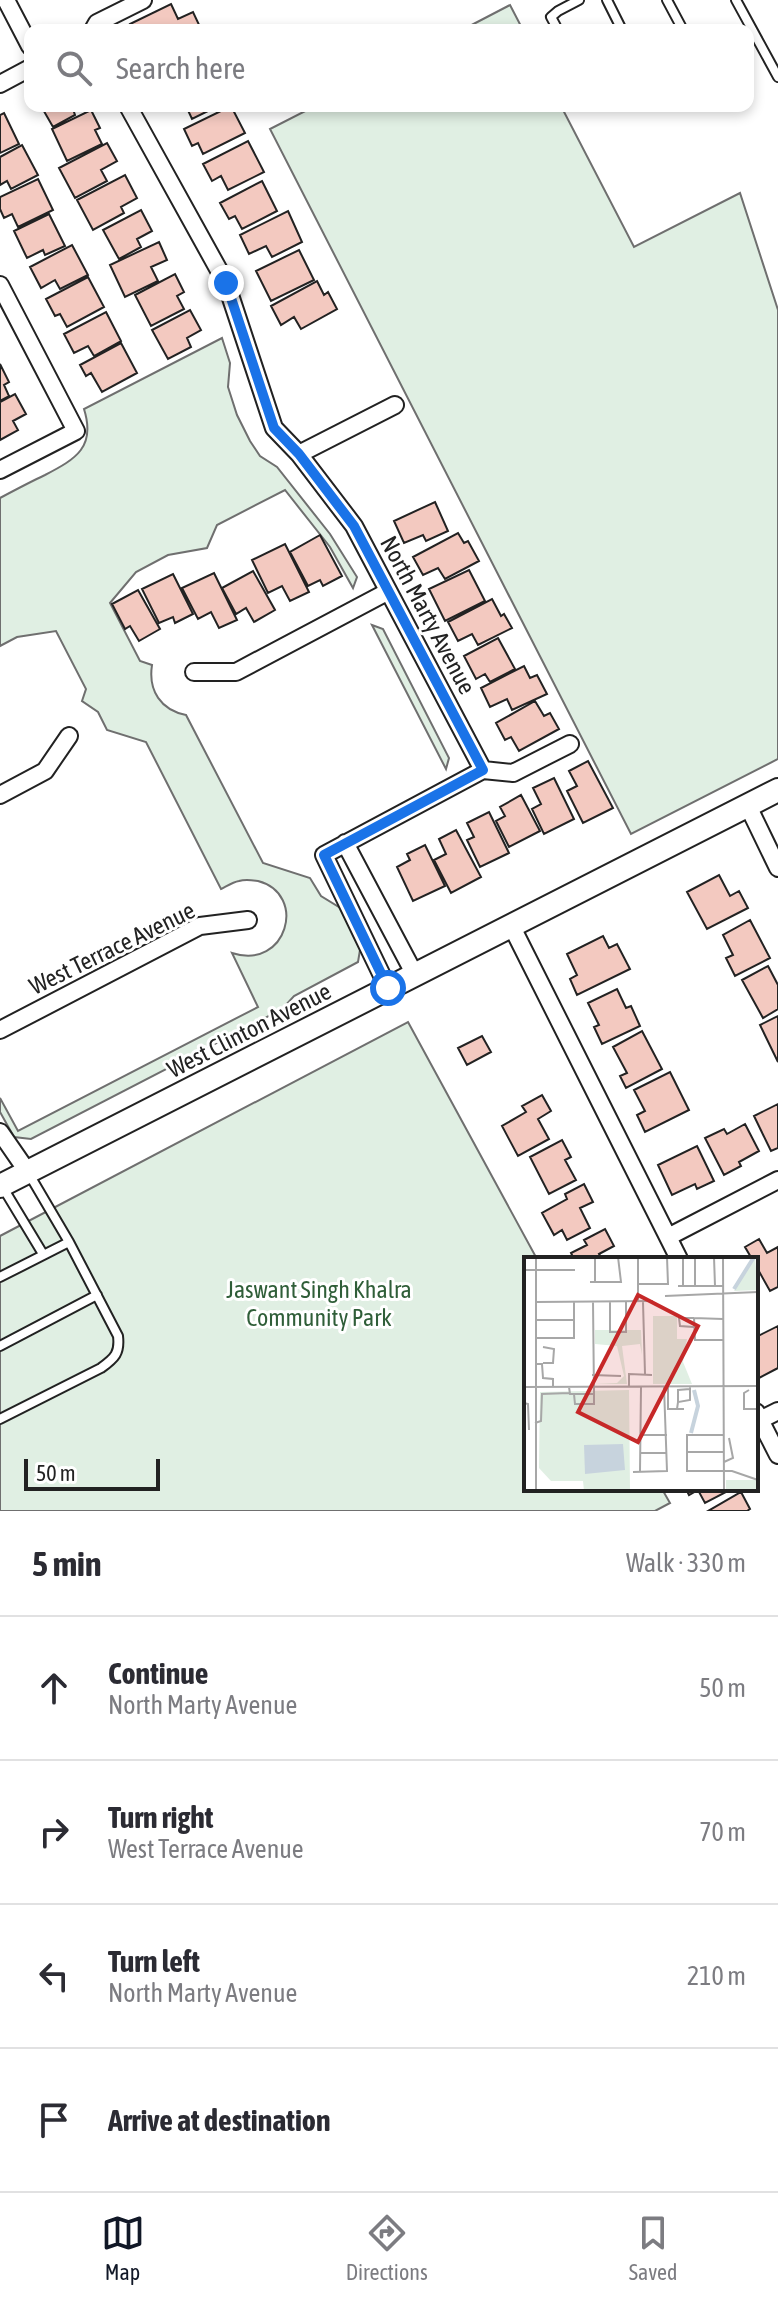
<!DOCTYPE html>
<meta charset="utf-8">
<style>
body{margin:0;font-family:"Asap Condensed",sans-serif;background:#f7f7f7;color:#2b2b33}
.scale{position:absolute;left:24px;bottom:20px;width:136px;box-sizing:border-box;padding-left:8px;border:4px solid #222;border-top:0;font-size:22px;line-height:28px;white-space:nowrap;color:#222;-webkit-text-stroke:6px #fff;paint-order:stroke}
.stop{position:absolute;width:24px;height:24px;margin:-18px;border:6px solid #1a73e8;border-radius:50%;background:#fff}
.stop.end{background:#1a73e8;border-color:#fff;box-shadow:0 2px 8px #0008}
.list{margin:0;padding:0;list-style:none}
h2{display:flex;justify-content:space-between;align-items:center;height:104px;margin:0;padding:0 32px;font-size:34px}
h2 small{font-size:26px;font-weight:400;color:#7c7c81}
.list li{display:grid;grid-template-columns:52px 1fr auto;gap:24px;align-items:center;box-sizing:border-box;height:144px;padding:0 32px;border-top:2px solid #e1e1e2}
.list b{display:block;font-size:30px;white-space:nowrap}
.list p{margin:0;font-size:26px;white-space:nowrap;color:#7c7c81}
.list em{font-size:26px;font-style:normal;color:#7c7c81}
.icon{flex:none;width:44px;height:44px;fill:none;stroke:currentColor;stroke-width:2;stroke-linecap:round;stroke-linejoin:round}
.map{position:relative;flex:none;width:778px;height:1511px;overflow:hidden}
.search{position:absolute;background:#fff;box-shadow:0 4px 12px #0003;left:24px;right:24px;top:24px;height:88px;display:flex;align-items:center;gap:20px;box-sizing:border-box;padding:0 28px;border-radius:16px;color:#7c7c81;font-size:30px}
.sheet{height:680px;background:#fff}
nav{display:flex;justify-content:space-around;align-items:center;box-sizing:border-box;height:112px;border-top:2px solid #e1e1e2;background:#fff;font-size:22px;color:#7c7c81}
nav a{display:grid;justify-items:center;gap:4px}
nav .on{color:#111827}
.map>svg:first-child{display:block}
.green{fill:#e0efe3;stroke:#6f6f6f;stroke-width:2}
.building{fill:#f3c9c0;stroke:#222;stroke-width:2}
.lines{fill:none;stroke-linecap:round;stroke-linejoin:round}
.lane-casing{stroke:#222;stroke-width:12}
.street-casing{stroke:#222;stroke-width:20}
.secondary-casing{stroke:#222;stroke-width:26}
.lane{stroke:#fff;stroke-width:8}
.street{stroke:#fff;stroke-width:16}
.secondary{stroke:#fff;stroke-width:22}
.route{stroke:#1a73e8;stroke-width:10}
.labels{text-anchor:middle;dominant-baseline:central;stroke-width:6;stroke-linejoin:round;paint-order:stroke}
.street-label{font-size:24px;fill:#222;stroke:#fff}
.park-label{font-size:24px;fill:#2f5e38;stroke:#fff}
.inset-river{fill:none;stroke:#c7d3dd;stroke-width:4}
.inset-road{fill:none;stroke:#a7a7a7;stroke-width:2}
.view{fill:#c62828;fill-opacity:0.15;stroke:#c62828;stroke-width:4}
.inset-edge{fill:none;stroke:#222;stroke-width:4}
</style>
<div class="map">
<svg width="778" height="1511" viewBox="0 0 778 1511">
<rect width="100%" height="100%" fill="#fff"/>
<path class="green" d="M510,5L523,30H462Z
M315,106H561L634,247L740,193L778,310V759L631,834L270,129Z
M222,338L230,363L228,387L237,415L250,441L260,456L277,467L330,534L357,577L353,588L330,547L285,490L217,525L207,548L168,555L136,572L110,603L140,661L152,665C148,691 161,710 186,715L263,863L310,878L321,896L342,909L361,944L358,962L294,996L284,1007L265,1018L31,1139L14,1137L0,1112V1098L18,1131L258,1007L232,953C287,971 308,894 258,881C252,880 245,879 239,881C233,882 227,886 221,889L146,742L107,730L98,712L82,701L86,689L56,631L17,637L0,646V498C15,490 30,482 45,475C76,459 96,447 84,409Z
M372,625L383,629L449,758L446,769Z
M408,1022L537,1259H526V1489H662L670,1503L655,1511H0V1236Z"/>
<path class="building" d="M171,4L178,19L193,12L201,29L133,30L130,24Z
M41,106H72L75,115L53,127Z
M186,106H218L192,119Z
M231,106L245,133L203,154L198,143L192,146L184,129Z
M91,110L100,128L95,130L102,144L67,161L52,129Z
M4,113L19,144L0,153V115Z
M248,141L264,172L228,190L221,176L212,181L203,164Z
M107,143L117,161L101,170L107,181L75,198L59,168Z
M22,145L38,175L11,189L7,181L0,185V157Z
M125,175L137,198L121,207L124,213L93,230L77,200Z
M38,179L53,210L18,227L12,214L4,218L0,209V197Z
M262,181L277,211L242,229L235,216L229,219L220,203Z
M141,210L152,231L137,239L141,247L119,259L103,230Z
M288,211L302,242L272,257L266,246L249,254L240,235Z
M49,214L65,246L45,255L43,250L27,258L14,231Z
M159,242L167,260L151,267L158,281L125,297L110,265Z
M72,245L88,275L60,289L55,280L41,288L30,267Z
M299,250L314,280L271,301L256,271Z
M175,274L184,292L177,296L184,309L151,326L135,295Z
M88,277L104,307L67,327L60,314L55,316L46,299Z
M317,281L324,295L328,292L337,309L301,329L294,317L281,325L271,306Z
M190,310L201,330L187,338L191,347L168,359L152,330Z
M106,312L121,341L94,356L88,346L74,353L64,334Z
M121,343L137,373L102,392L91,373L86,376L80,365Z
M0,364L9,382L4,385L9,396L0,401Z
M15,394L26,414L13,421L18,430L0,440V402Z
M435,502L448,531L426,541L423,535L404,543L394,521Z
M458,533L464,543L468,541L479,561L445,579L438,568L423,575L413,557Z
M320,535L342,576L323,586L320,580L308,586L290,552Z
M285,544L309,592L290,601L282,586L268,593L252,560Z
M469,570L485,601L445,621L429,589Z
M253,571L275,610L254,622L246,608L236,614L222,588Z
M214,573L237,620L219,628L211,612L198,619L182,588Z
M173,574L193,614L175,623L173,617L159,623L142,589Z
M138,590L160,629L139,641L130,626L125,629L112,604Z
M492,599L501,616L504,614L512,628L478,645L472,634L458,641L448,622Z
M498,638L515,669L490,682L485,674L476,679L464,656Z
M524,666L530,678L537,675L547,694L512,710L507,699L490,707L481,688Z
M535,701L544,716L550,713L559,729L519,751L511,737L505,740L496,723Z
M588,761L613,808L583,823L567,791L577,786L569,771Z
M554,778L574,819L544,834L532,809L541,804L533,788Z
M521,795L540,831L509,847L496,821L505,816L500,807Z
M489,812L509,853L480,867L467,840L474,837L467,823Z
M456,830L481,877L451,893L434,860L446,854L439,839Z
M425,845L445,886L413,901L397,867L410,860L407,854Z
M719,875L730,896L739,891L748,908L707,929L687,892Z
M750,920L770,958L735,976L726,958L733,955L723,935Z
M603,936L609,948L617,944L630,969L577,995L570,979L577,975L567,954Z
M768,966L778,985V1009L763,1018L742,980Z
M617,989L626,1008L631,1006L640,1026L602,1044L594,1027L599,1025L588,1003Z
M778,1016V1062L760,1025Z
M642,1031L662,1069L626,1088L620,1076L627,1073L613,1047Z
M482,1036L491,1052L467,1065L458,1048Z
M670,1072L689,1110L645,1132L637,1115L645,1111L634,1090Z
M542,1095L551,1111L538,1119L549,1139L518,1156L502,1126L526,1112L522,1106Z
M778,1104V1148L771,1151L754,1116Z
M745,1124L759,1151L739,1162L741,1166L724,1175L705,1138L724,1129L727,1134Z
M562,1140L571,1157L565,1160L576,1180L549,1194L530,1157Z
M697,1146L714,1181L697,1189L695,1184L672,1195L658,1165Z
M584,1184L593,1202L580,1208L590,1228L567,1240L562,1230L554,1235L542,1213L567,1199L565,1194Z
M605,1229L614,1246L599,1254L602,1259H574L571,1253L587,1245L584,1240Z
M759,1239L767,1253L778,1247V1287L770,1291L756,1266V1259H752L745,1247Z
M778,1326V1368L757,1379L756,1337Z
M686,1489H730V1490L705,1503L698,1490L689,1495Z
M741,1492L750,1509L747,1511H708Z"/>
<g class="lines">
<g class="lane-casing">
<path id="lane" d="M607,0L622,30
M667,0L683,30
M736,0L778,77
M558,30L551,17L558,11L579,0
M29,1174L69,1242
M2,1186L43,1254
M0,1277L69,1242L118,1336C120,1353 115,1358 101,1368L0,1419
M0,1346L97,1295"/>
</g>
<g class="street-casing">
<path id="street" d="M6,0L30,46
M93,30L97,23L143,0
M0,84L30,68
M128,106L226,283L274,428L299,454L354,526L483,770
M0,285L76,431L0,470
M299,454L395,405
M194,672H236L387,592
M0,795L45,771L69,736
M748,806L778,868
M345,843L415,975
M512,927L679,1259
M388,988L324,855L483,770L513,773L570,744
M0,1030L200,926L248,920
M0,1132L27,1171
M668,1237L778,1180
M756,1412L778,1455
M760,1420L778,1411"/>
</g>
<g class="secondary-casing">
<path id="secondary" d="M0,1186L778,790"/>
</g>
<use href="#lane" class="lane"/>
<use href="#street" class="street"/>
<use href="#secondary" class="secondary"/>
</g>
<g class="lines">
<path class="route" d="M226,283L274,428L299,454L354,526L483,770L324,855L388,988"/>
</g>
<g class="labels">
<g class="street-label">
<text transform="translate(428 615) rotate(62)">North Marty Avenue</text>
<text transform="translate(112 948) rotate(-26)">West Terrace Avenue</text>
<text transform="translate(249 1030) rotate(-27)">West Clinton Avenue</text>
</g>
<g class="park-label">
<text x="319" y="1289">Jaswant Singh Khalra<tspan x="319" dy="28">Community Park</tspan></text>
</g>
</g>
<g transform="translate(524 1257)">
<rect width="234" height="234" fill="#fff"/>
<path d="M231,0L234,33L210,34ZM129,59H153V82H163L159,105L168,127H129ZM71,73H117L118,98L116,87L98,89L103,127H71L93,126L100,119L93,89L71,87ZM105,133L106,234H60L59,224H27L15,211L16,135ZM202,223H234V234H202Z" fill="#e0efe3"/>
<path d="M60,188L99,187L101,213L61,217Z" fill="#c7d3dd"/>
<path class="inset-river" d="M210,32L230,0M167,176L174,149L170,133"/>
<path class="inset-road" d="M12,0V234M71,0V25M114,0V45M159,0V29M190,0L191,29M199,0L200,234M0,13H51M66,25H97L94,0M114,27H144L143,0M154,29H199M171,29V0M141,39L234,35M12,45L129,44M69,45L70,137M86,45V75H102V45M119,45L121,117M170,61H155L156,69L170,70M199,62L170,61L171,83H199M12,63H50M11,81H50V45M19,90L30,92L29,106H19M11,107H18L19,121L29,122V130M68,118L97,119M0,130L234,129M45,130L46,137H70V147H51L50,137M105,130V117L128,118M144,130V152H153M225,133L220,136V152H234M154,145V133L166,132M0,146L4,147L5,173M160,152H153L154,145L166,143V130M11,166L17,164L18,137L45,136M117,178H143M200,178H163V214H208L234,223M164,195H200M116,196H142M200,205L209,201L205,181M116,214L117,130M109,215L143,214L140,130"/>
<path class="view" d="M114,38L174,69L114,185L54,155Z"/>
<rect width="234" height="234" class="inset-edge"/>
</g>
</svg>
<div class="scale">50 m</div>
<div class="stop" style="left:388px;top:988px"></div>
<div class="stop end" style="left:226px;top:283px"></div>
<div class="search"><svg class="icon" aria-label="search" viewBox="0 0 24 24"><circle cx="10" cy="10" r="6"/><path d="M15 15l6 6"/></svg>Search here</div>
</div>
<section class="sheet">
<h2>5 min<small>Walk · 330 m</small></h2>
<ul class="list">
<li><svg class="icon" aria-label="ahead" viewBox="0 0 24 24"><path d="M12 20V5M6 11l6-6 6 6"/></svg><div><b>Continue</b><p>North Marty Avenue</p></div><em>50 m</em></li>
<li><svg class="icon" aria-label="right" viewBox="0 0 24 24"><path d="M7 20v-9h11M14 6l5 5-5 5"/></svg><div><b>Turn right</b><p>West Terrace Avenue</p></div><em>70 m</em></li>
<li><svg class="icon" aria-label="left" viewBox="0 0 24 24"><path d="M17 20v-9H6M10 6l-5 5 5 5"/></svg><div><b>Turn left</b><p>North Marty Avenue</p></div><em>210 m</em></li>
<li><svg class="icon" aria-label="arrive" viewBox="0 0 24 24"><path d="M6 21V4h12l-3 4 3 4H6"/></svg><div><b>Arrive at destination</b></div></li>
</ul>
</section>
<nav>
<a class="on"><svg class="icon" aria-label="map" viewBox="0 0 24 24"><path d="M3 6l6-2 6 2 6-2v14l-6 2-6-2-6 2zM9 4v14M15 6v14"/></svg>Map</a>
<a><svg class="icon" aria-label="directions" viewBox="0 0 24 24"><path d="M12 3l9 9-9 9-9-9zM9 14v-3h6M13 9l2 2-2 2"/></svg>Directions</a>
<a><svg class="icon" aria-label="saved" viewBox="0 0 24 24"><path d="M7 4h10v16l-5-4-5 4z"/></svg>Saved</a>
</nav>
